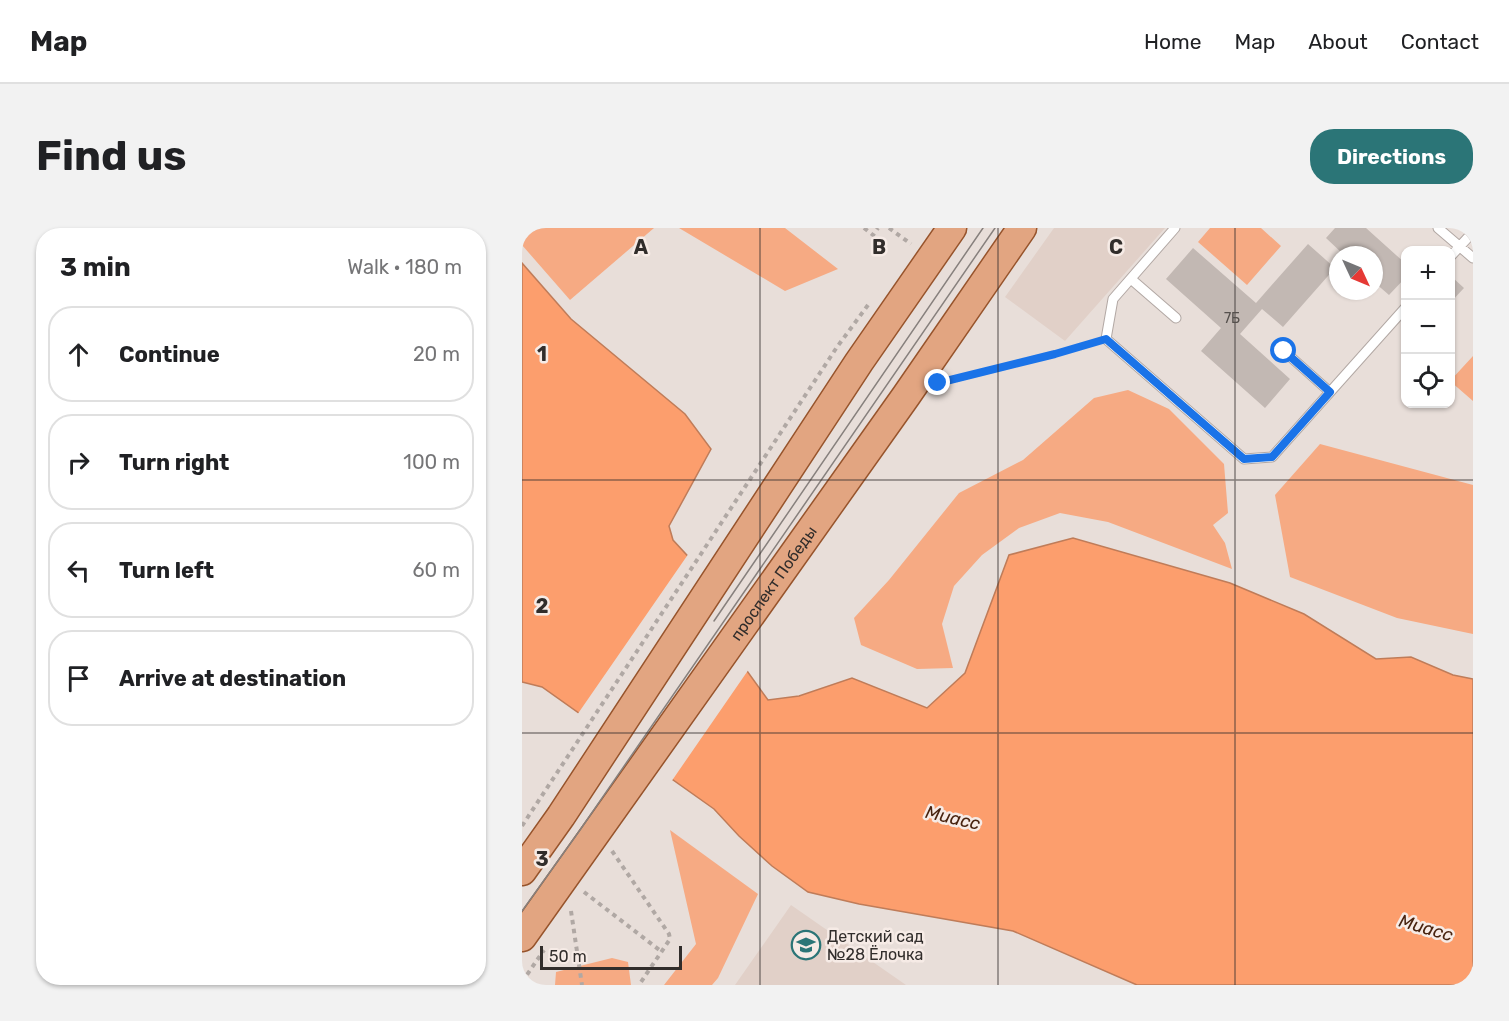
<!DOCTYPE html>
<meta charset="utf-8">
<style>
body{margin:0;font-family:Rubik,sans-serif;background:#f2f2f2;color:#202124}
.controls{position:absolute;right:18px;top:18px;display:grid;overflow:hidden;border-radius:12px;box-shadow:0 2px 4px #0004}
.controls button{width:54px;height:54px;display:grid;place-items:center;padding:0;border:0;border-bottom:2px solid #e0e0e0;background:#fff;color:#202124;font:30px sans-serif}
.compass{position:absolute;left:807px;top:18px;width:54px;height:54px;border-radius:50%;background:#fff;box-shadow:0 2px 4px #0004;rotate:134deg}
.scale{position:absolute;left:18px;bottom:15px;width:142px;box-sizing:border-box;padding-left:6px;border:3px solid #312d2b;border-top:0;font-size:16px;line-height:21px;white-space:nowrap;color:#312d2b;-webkit-text-stroke:4px #f6ebe6;paint-order:stroke}
.stop{position:absolute;width:18px;height:18px;margin:-14px;border:4px solid #1a73e8;border-radius:50%;background:#fff}
.stop.end{background:#1a73e8;border-color:#fff;box-shadow:0 2px 6px #0008}
.list{margin:0;padding:0;list-style:none}
h2{display:flex;justify-content:space-between;align-items:center;height:78px;margin:0;padding:0 24px;font-size:26px}
h2 small{font-size:20px;font-weight:400;color:#757577}
.list li{display:grid;grid-template-columns:39px 1fr auto;gap:18px;align-items:center;box-sizing:border-box;height:96px;margin:0 12px 12px;padding:0 12px;border:2px solid #e0e0e0;border-radius:24px}
.list b{display:block;font-size:22px;white-space:nowrap}
.list em{font-size:20px;font-style:normal;color:#757577}
.icon{flex:none;width:33px;height:33px;fill:none;stroke:currentColor;stroke-width:2;stroke-linecap:round;stroke-linejoin:round}
.map{position:relative;flex:none;width:951px;height:757px;overflow:hidden;border-radius:24px}
header{display:flex;align-items:center;gap:36px;box-sizing:border-box;height:84px;padding:0 30px;background:#fff;border-bottom:2px solid #e0e0e0}
header strong{font-size:28px}
nav{display:flex;gap:33px;margin-inline-start:auto;font-size:21px}
.intro{display:flex;align-items:center;justify-content:space-between;box-sizing:border-box;height:144px;padding:0 36px}
h1{margin:0;font-size:42px}
.button{padding:15px 27px;border-radius:24px;background:#2b7577;color:#fff;font-size:21px;font-weight:700}
main{display:flex;gap:36px;padding:0 36px}
aside{flex:1;background:#fff;border-radius:24px;box-shadow:0 2px 4px #0004}
.map>svg:first-child{display:block}
.built{fill:#e1d0c8}
.green{fill:#f6aa83}
.water{fill:#fc9e6d;stroke:#bf7c59;stroke-width:1.5}
.pier{fill:#e8ded9}
.building{fill:#c2b8b3}
.lines{fill:none;stroke-linecap:round;stroke-linejoin:round}
.lane-casing{stroke:#b2a8a4;stroke-width:11}
.primary-casing{stroke:#97542c;stroke-width:31}
.path{stroke:#b0a8a4;stroke-width:4;stroke-dasharray:4.5 4.5;stroke-linecap:butt}
.lane{stroke:#fff;stroke-width:9}
.primary{stroke:#e2a581;stroke-width:28}
.tram{stroke:#87807d;stroke-width:1.5}
.route{stroke:#1a73e8;stroke-width:8}
.grid{fill:none;stroke:#312d2b;stroke-width:1.5;stroke-opacity:0.55}
.labels{text-anchor:middle;dominant-baseline:central;stroke-width:5;stroke-linejoin:round;paint-order:stroke}
.number-label{font-size:14px;fill:#55504d}
.street-label{font-size:16px;fill:#312d2b;stroke:#f6ebe6}
.poi-label{font-size:16px;fill:#312d2b;stroke:#f6ebe6;text-anchor:start}
.water-label{font-size:18px;font-style:italic;fill:#48230f;stroke:#f6ebe6}
.grid-label{font-size:20px;text-anchor:middle;font-weight:bold;fill:#312d2b;stroke:#f6ebe6;stroke-width:5;stroke-linejoin:round;paint-order:stroke}
</style>
<header>
<strong>Map</strong>
<nav><a>Home</a><a>Map</a><a>About</a><a>Contact</a></nav>
</header>
<div class="intro"><h1>Find us</h1><a class="button">Directions</a></div>
<main>
<aside>
<h2>3 min<small>Walk · 180 m</small></h2>
<ul class="list">
<li><svg class="icon" aria-label="ahead" viewBox="0 0 24 24"><path d="M12 20V5M6 11l6-6 6 6"/></svg><div><b>Continue</b></div><em>20 m</em></li>
<li><svg class="icon" aria-label="right" viewBox="0 0 24 24"><path d="M7 20v-9h11M14 6l5 5-5 5"/></svg><div><b>Turn right</b></div><em>100 m</em></li>
<li><svg class="icon" aria-label="left" viewBox="0 0 24 24"><path d="M17 20v-9H6M10 6l-5 5 5 5"/></svg><div><b>Turn left</b></div><em>60 m</em></li>
<li><svg class="icon" aria-label="arrive" viewBox="0 0 24 24"><path d="M6 21V4h12l-3 4 3 4H6"/></svg><div><b>Arrive at destination</b></div></li>
</ul>
</aside>
<div class="map">
<svg width="951" height="757" viewBox="0 0 951 757">
<rect width="100%" height="100%" fill="#e8ded9"/>
<path class="built" d="M532,0H643L543,113L483,69Z
M269,677L384,757H213Z"/>
<path class="green" d="M0,0H132L48,72L0,17Z
M157,0H263L316,41L263,63Z
M688,0H739L759,18L725,57L676,14Z
M951,128V173L928,153Z
M606,162L647,181L702,236L706,285L691,297L703,315L710,341L586,294L538,285L497,300L460,327L432,358L420,396L431,440L395,441L339,417L332,390L367,352L437,265L501,232L572,170Z
M798,216L951,257V406L875,390L768,349L753,267Z
M148,602L236,666L196,750L190,757H142L174,716Z
M90,730L106,734L109,757H33L34,744Z"/>
<path class="water" d="M0,35L49,91L163,186L189,221L147,298L151,312L174,337L215,429L246,472L277,468L330,450L405,480L443,445L487,327L551,310L708,355L782,386L854,431L889,429L931,447L951,451V757H615L491,703L337,676L286,664L250,638L217,608L192,581L20,459L0,454Z"/>
<path class="pier" d="M167,325L176,336L218,428L227,441L149,554L55,487Z"/>
<path class="building" d="M813,0H844L884,36V49L867,67L852,54V27H822L804,10Z
M786,16L813,40L761,99L740,81L718,106L768,151L743,180L679,123L699,100L644,51L671,20L734,75Z
M930,49L942,60L928,75V51Z"/>
<g class="lines">
<g class="lane-casing">
<path id="lane" d="M653,0L591,71L584,111L722,231L750,229L884,79
M916,0L951,30
M928,29L951,4
M609,51L654,90
M762,123L808,164"/>
</g>
<g class="primary-casing">
<g id="primary">
<path d="M0,643L39,588L337,134L430,0"/>
<path id="s1" d="M0,709L384,168L500,0"/>
</g>
</g>
<path class="path" d="M342,0L351,7L356,0
M367,0L389,16
M422,154L533,127L571,115
M0,598L315,119L346,77
M90,623L147,706L148,711L117,757
M62,664L140,724
M49,683L60,757
M0,754L22,722"/>
<use href="#lane" class="lane"/>
<use href="#primary" class="primary"/>
<path class="tram" d="M192,393L461,0
M0,683L58,602L473,0"/>
</g>
<g class="lines">
<path class="route" d="M416,155L533,126L584,111L722,231L750,229L808,164L762,123"/>
</g>
<path class="grid" d="M238,0V757M476,0V757M713,0V757M0,252H951M0,505H951"/>
<defs>
<g id="school-ring" transform="scale(1.5)"><circle r="9.5" fill="#f6ebe6" stroke="#2b7577" stroke-width="1.5"/><path d="M0-5L7-2L0 1L-7-2ZM-4 1L0 2.5L4 1V4Q0 6-4 4Z" fill="#2b7577"/></g>
</defs>
<g fill-rule="evenodd">
<use href="#school-ring" x="284" y="717"/>
</g>
<g class="labels">
<g class="number-label">
<text x="710" y="90">7Б</text>
</g>
<g class="street-label">
<text stroke="none"><textPath href="#s1" startOffset="434">проспект Победы</textPath></text>
</g>
<g class="poi-label">
<text x="305" y="708">Детский сад<tspan x="305" dy="18">№28 Ёлочка</tspan></text>
</g>
<g class="water-label">
<text transform="translate(431 590) rotate(13)">Миасс</text>
<text transform="translate(904 700) rotate(16)">Миасс</text>
</g>
</g>
<g class="grid-label">
<text x="119" y="26">A</text>
<text x="357" y="26">B</text>
<text x="594" y="26">C</text>
<text x="20" y="133">1</text>
<text x="20" y="385">2</text>
<text x="20" y="638">3</text>
</g>
</svg>
<div class="controls">
<button>+</button>
<button>−</button>
<button><svg class="icon" aria-label="locate" viewBox="0 0 24 24"><circle cx="12" cy="12" r="6"/><path d="M12 2v4M12 18v4M2 12h4M18 12h4"/></svg></button>
</div>
<svg class="compass" viewBox="-18 -18 36 36"><path d="M0-13l5 13h-10z" fill="#e53935"/><path d="M0 13l5-13h-10z" fill="#757577"/></svg>
<div class="scale">50 m</div>
<div class="stop" style="left:762px;top:123px"></div>
<div class="stop end" style="left:416px;top:155px"></div>
</div>
</main>
